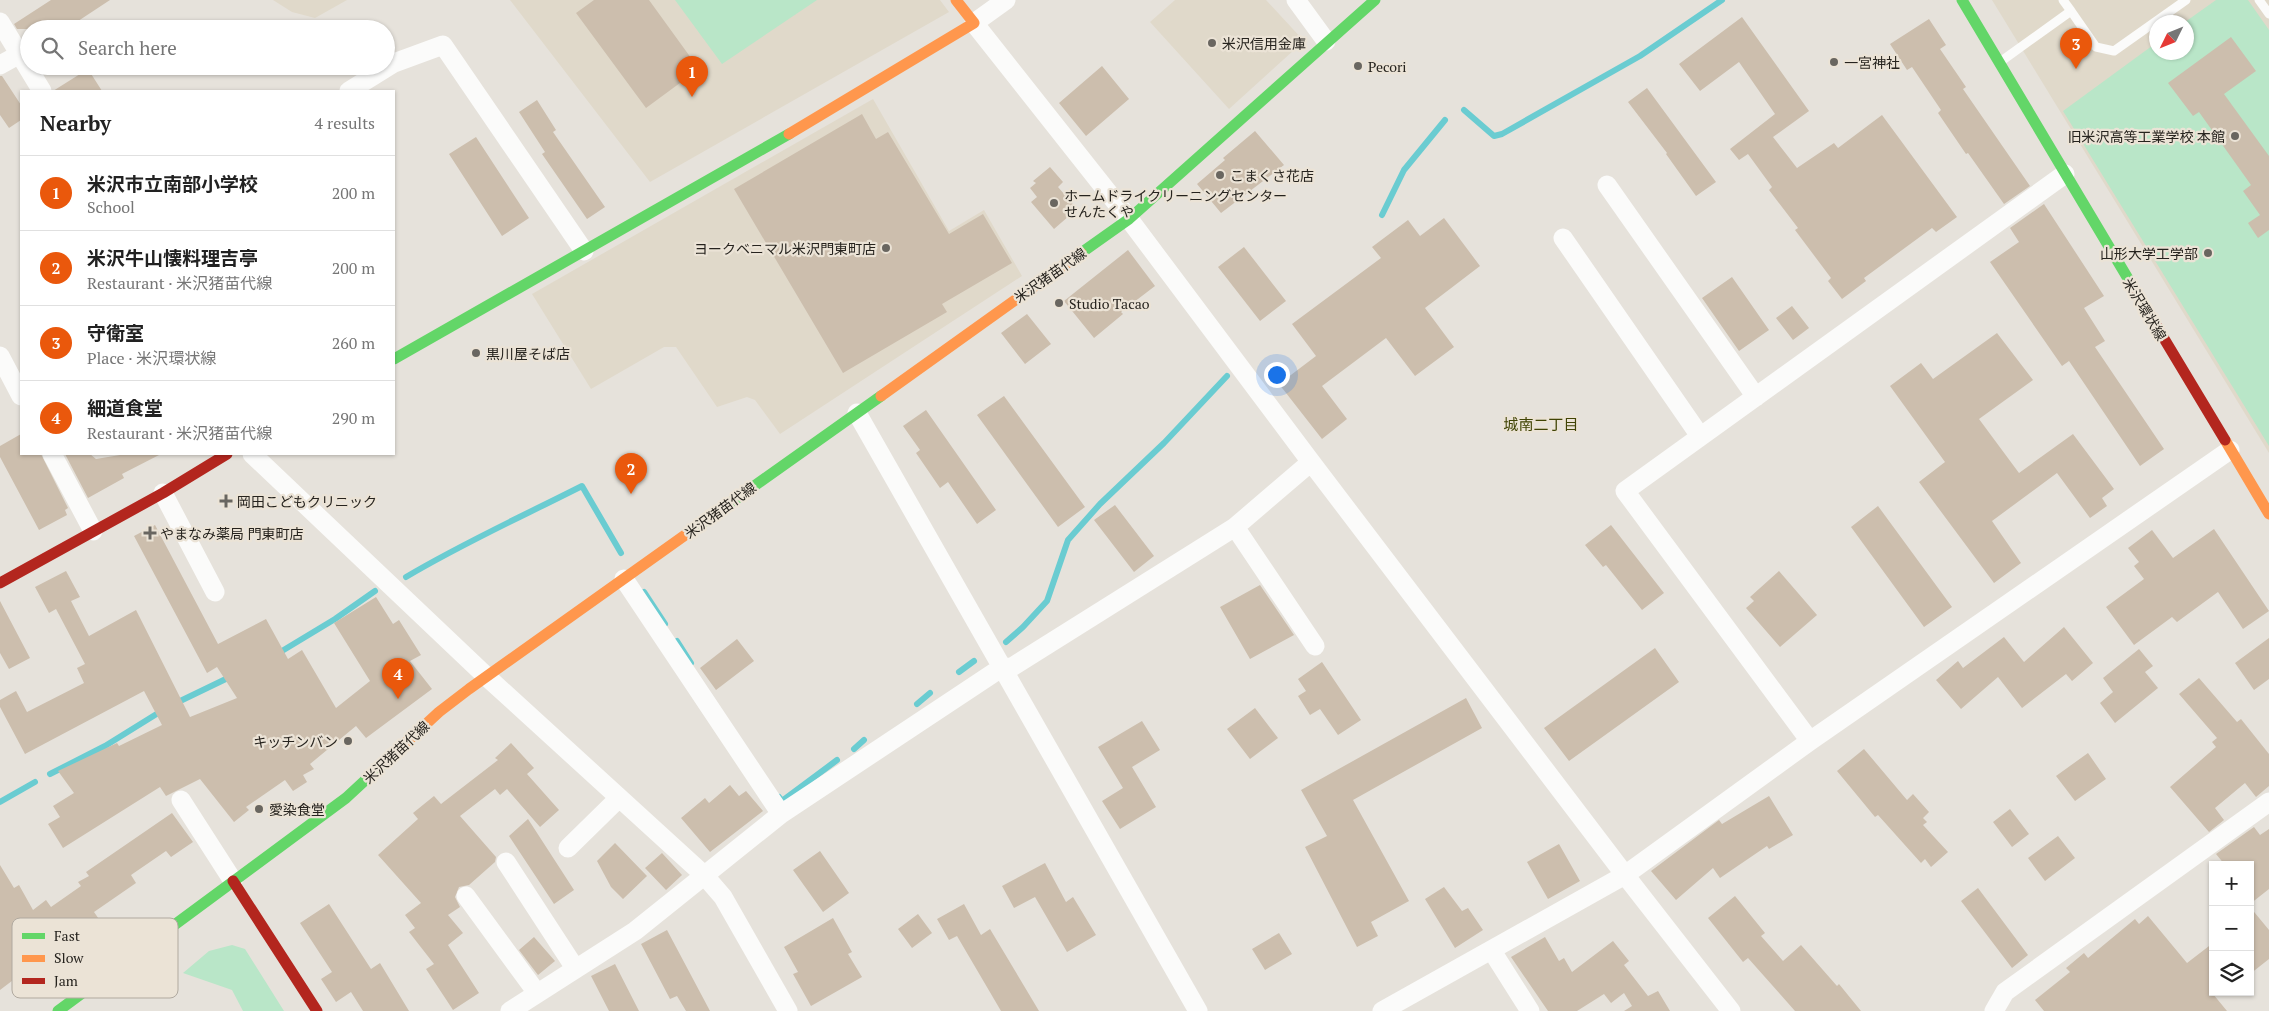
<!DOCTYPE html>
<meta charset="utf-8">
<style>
body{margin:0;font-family:"PT Serif","Noto Sans JP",serif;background:#f2f2f2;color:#222}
.controls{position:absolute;right:15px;bottom:15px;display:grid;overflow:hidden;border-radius:0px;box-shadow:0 1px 4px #0004}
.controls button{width:45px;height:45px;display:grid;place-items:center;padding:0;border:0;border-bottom:1px solid #e0e0e0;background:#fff;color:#222;font:25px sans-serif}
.compass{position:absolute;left:2149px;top:15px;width:45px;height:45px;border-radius:50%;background:#fff;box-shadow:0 1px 4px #0004;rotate:227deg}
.you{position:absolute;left:1276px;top:374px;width:18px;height:18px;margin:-12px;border:4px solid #fff;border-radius:50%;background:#1a73e8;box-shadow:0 0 0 8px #1a73e833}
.badge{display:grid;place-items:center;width:32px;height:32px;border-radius:50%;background:#ea580c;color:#fff;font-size:16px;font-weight:700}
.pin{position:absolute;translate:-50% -41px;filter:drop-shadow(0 1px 2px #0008)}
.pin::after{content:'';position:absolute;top:26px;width:18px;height:15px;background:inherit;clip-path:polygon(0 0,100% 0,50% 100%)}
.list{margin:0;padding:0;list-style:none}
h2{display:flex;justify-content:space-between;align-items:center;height:65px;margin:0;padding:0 20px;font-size:21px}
h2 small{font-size:16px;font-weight:400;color:#767676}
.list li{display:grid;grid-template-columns:32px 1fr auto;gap:15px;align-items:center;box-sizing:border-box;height:75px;padding:0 20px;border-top:1px solid #e0e0e0}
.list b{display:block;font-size:19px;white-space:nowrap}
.list p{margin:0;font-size:16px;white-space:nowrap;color:#767676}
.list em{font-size:16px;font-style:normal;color:#767676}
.icon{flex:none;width:28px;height:28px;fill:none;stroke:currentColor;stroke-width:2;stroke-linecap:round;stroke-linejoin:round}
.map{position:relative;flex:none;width:2269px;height:1011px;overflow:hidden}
.search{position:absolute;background:#fff;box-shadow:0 1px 4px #0004;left:20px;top:20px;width:375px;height:55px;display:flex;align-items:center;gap:12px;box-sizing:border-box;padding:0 18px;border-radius:28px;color:#767676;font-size:19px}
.panel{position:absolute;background:#fff;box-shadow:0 1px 4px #0004;left:20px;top:90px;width:375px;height:365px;border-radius:0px}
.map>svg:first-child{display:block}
.commercial{fill:#e0d9ca;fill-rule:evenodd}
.green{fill:#b9e6c8}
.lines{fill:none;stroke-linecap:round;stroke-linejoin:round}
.stream{stroke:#6accd1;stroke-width:6}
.building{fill:#ccbead}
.lane{stroke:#fbfbfa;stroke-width:9}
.street{stroke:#fbfbfa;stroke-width:19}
.fast{stroke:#63d668;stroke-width:11}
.slow{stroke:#ff974d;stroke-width:11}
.jam{stroke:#b3261e;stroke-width:11}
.poi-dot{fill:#696660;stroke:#ebe3d6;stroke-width:2}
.labels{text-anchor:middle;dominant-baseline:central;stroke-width:4.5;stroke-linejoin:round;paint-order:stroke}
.poi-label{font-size:14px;fill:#26231e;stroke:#ebe3d6;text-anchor:start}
.street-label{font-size:14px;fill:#26231e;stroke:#ebe3d6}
.neighbourhood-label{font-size:15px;fill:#404405;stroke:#ebe3d6}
.key{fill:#ebe3d6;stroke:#b0a99f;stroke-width:1}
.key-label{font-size:14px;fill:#26231e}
</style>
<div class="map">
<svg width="2269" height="1011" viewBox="0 0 2269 1011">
<rect width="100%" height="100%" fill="#e6e2db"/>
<path class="commercial" d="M273,0H347L315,18L292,12Z
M510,0H940L949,12L650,182Z
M1175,0H1266L1304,41L1229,109L1150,22Z
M1992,0H2269V453ZM2156,22H2186V52H2156Z
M873,99L949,231L984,210L1022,276L780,434L755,400L747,397L717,407L676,347H664L591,389L532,294Z"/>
<path class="green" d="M675,0H817L722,64Z
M2216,0H2248L2269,30V446L2063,111L2156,43V52H2186L2185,22Z
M232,945L245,949L284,1011H243L232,990L183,973L209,951Z"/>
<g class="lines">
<path class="stream" d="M1464,110L1494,136L1502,134L1640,56L1722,0
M1382,215L1404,170L1445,120
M406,577C463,543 523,516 582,486L621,553
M644,592L665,624
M677,641L691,663
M1006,642L1023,627L1047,601L1068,540L1100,504L1164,443L1227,376
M277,654L335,619L375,591
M959,672L974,661
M174,704L232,676
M917,704L930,693
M854,749L864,740
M50,774L105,746L163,710
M779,797L782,801L837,760
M0,802L35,782"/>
</g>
<path class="building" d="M51,0H110L66,29H17L14,24Z
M594,0H649L699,69L646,108L576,13Z
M1742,17L1809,111L1773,137L1797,168L1834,143L1838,148L1882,115L1957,217L1936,232L1932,228L1864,278L1866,281L1842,299L1828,281L1831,278L1795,230L1798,228L1769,190L1772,187L1748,154L1739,160L1730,149L1775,114L1739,62L1700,91L1679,64Z
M1929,19L1946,45L1940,49L1966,87L1963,89L2030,186L2004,204L1968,153L1966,154L1938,113L1941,110L1912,67L1907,70L1890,44Z
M2231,37L2256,71L2224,94L2269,156V230L2258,238L2248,223L2260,215L2243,191L2251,185L2199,112L2193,116L2168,83Z
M1102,66L1129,99L1086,136L1059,103Z
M88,69L102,91H53Z
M0,76H2L21,105V120L9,128L0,115Z
M1647,88L1716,182L1696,196L1666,154L1667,153L1628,102Z
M537,100L556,130L553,132L605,207L587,219L542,154L545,152L519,112Z
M862,114L876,139L888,132L949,234L983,214L1012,263L942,304L947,312L843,373L734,189Z
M1255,131L1284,165L1221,213L1197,184L1225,160L1223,158Z
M476,137L529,218L502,236L449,154Z
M1050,167L1063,182L1058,187L1077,209L1054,229L1031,202L1037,197L1030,188L1036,183L1033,181Z
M2044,204L2104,296L2084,308L2105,341L2095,347L2164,449L2140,466L2069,361L2062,366L1990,262L2019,242L2010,228Z
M1444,218L1480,266L1425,308L1454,347L1415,376L1386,338L1322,386L1347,419L1322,439L1279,384L1316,356L1292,324L1381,258L1372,247L1408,220L1420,236Z
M1244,247L1286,301L1260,321L1218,267Z
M1128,250L1155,286L1121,312L1123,314L1094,338L1064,301Z
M1732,277L1769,330L1739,351L1702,298Z
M1792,306L1809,328L1793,340L1776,318Z
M1027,314L1051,344L1025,364L1001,333Z
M1997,333L2033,380L1979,419L2019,473L2073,434L2114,489L2102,498L2107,506L2090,518L2057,473L1992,521L2021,563L1994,583L1919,482L1945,462L1890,386L1921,363L1933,379Z
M1004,396L1085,507L1058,527L977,415Z
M926,410L996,510L977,524L948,482L940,488L916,453L920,450L903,426Z
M21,434V454H41L68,508L65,510L67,515L39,530L0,457V446Z
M65,454H90L96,459L126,454H161L122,474L124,478L88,498Z
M1115,505L1154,556L1134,572L1094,520Z
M1878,506L1952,607L1924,627L1851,527Z
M155,525L218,644L266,619L288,659L302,650L336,708L370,681L334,623L376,597L393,624L399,620L421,655L410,661L432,689L366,738L356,726L310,764L314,769L303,775L307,782L293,791L285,780L246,807L249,810L234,822L200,779L166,796L160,787L63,848L48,824L60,817L53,806L74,793L58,771L117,743L119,746L162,725L144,691L25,754L0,707V700L16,691L27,712L84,683L77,668L85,664L56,609L49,613L35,587L66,571L80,597L71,601L89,636L136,610L190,717L237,698L217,667L207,673L134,536Z
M1611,525L1664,593L1642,610L1606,565L1603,567L1585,545Z
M2214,529L2269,611L2243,629L2218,592L2177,622L2172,617L2134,645L2106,607L2144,579L2134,566L2139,562L2128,548L2152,530L2173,558Z
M1779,571L1817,615L1780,647L1746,608L1754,601L1750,597Z
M1260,585L1294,635L1250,659L1220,607Z
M0,601L30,658L9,669L0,653Z
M2064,627L2093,663L2072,681L2066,674L2022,708L1998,677L1961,709L1936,680L1958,661L1963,668L2004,637L2024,662Z
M2269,638V679L2254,690L2235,663Z
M737,639L754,661L716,690L700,668Z
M1655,648L1679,682L1569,761L1544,728Z
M2139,649L2153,666L2145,672L2158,688L2115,723L2100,703L2113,692L2103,678Z
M1322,662L1361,720L1338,735L1320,709L1310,715L1298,696L1306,691L1298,679Z
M2199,678L2237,722L2241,719L2269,754V786L2256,797L2245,783L2215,808L2224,820L2209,832L2170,787L2216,747L2212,742L2217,738L2179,694Z
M1466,698L1482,728L1353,800L1409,901L1371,922L1378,936L1357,947L1305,847L1327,836L1301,790Z
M1255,708L1278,738L1250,759L1227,729Z
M1142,721L1160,750L1132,767L1156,807L1120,829L1102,801L1123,788L1098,747Z
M511,743L534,768L527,774L559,810L540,827L507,789L500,795L495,789L460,816L496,857L495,862L469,885L459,887L455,897L460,907L448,915L463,933L448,945L479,993L453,1010L426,969L434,964L409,932L415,928L405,915L421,903L378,855L418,819L413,813L434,796L441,804L498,760L495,758Z
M1864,749L1907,800L1913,794L1929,812L1923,818L1927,822L1923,825L1948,852L1931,867L1925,859L1921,863L1878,815L1875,817L1837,771Z
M2088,753L2106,779L2075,801L2056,776Z
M730,785L739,796L746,791L763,811L710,852L681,818L705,798L709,803Z
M1769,796L1793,835L1769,849L1767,846L1720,878L1713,868L1676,900L1651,871L1719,820L1722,824Z
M2010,809L2029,834L2012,847L1993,822Z
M172,813L193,842L171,857L166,851L131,875L136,883L94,912L103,925L47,967L46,965L34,974L29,968L0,990V865L14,888L19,885L33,910L46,900L51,907L81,886L78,882L89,876L86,872Z
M528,819L574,890L554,904L509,836Z
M2254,827L2260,835L2269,829V889L2250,904V865H2225L2216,854Z
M2058,836L2075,858L2045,881L2028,858Z
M615,843L647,876L623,899L611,887L597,861Z
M1559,844L1580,881L1548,899L1527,862Z
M820,851L849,893L823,912L793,870Z
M662,853L682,875L666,890L645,868Z
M1045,863L1066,902L1073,897L1096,935L1067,952L1035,897L1014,908L1002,886Z
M1444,887L1462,911L1468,908L1483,930L1455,948L1425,899Z
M1978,888L2028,955L2012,968L1961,901Z
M1735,896L1765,933L1761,936L1783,961L1801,945L1837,986L1839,984L1861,1011H1795L1748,958L1743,962L1708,918Z
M329,904L371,969L380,963L409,1011H363L351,992L336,1002L321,979L332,972L300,923Z
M964,904L981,935L990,929L1039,1011H1001L957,936L949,940L937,919Z
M2250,907L2269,930V959L2250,974Z
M918,914L932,933L912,948L898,929Z
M2148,916L2187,963L2213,943V994L2227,1011H2044L2035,1000L2070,972L2066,968L2084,953L2088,958L2135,919L2139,924Z
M833,918L852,952L848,954L862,977L811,1006L793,974L798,972L784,947Z
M667,930L710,1011H686L677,996L670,999L641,944Z
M1279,933L1292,954L1265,970L1252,949Z
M534,937L555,961L538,975L519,950Z
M1545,937L1559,961L1564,958L1572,972L1613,941L1629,961L1624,965L1648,996L1658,991L1670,1011H1624L1632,1006L1624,993L1611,1003L1604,994L1577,1011H1548L1511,957Z
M615,964L639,1011H609L591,976Z"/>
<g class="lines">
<path class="lane" d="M2063,0L2071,11
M2259,0L2269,14
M2000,62L2071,11L2096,47L2114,51L2186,0"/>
<path class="street" d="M1006,0L974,23L1129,219L1311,462L1625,875L1731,1011
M1296,0L1326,41
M0,22L42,91
M0,65L20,54
M349,91L394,63L443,45L584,251
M1607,185L1756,397
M1563,238L1700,436
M0,356L21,396
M857,413L1198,1011
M52,454L93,531
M252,454L487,677L704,875L723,897L788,1011
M163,493L215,592
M1235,527L1315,646
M624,579L781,814
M1810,741L1625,491L2065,174
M181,800L233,881
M568,848L619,798
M506,862L575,968
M466,896L537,993
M1492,951L1530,1011
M510,1011L635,931L781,814L1001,668L1012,667L1235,527L1311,462
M1382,1011L1625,875L1810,741L2230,450
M1994,1011L2005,992L2269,802"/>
<path class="fast" d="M1962,0L2136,292
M1081,253L1129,219L1375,0
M394,359L789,134
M688,533L881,396
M58,1011L346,798L386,761"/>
<path class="slow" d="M789,134L974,23L956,0
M881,396L1081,253
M2225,440L2269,514
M386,761L439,712L469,689L688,533"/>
<path class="jam" d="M2136,292L2225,440
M0,583L163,493L227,454
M233,881L317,1011"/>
</g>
<g class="poi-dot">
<circle cx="1212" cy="43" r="5"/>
<circle cx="1834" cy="62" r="5"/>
<circle cx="1358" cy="66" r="5"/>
<circle cx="2235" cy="136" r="5"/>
<circle cx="1220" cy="175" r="5"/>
<circle cx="1054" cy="203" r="5"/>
<circle cx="886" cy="248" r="5"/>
<circle cx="2208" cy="253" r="5"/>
<circle cx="1059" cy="303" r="5"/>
<circle cx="476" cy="353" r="5"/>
<path d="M223.5 493.5h5v5h5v5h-5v5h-5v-5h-5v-5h5z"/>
<path d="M147.5 525.5h5v5h5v5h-5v5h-5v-5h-5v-5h5z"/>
<circle cx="348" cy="741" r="5"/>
<circle cx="259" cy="809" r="5"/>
</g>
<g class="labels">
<g class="poi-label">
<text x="1222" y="43">米沢信用金庫</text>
<text x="1844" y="62">一宮神社</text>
<text x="1368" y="66">Pecori</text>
<text x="2225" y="136" text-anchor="end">旧米沢高等工業学校 本館</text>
<text x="1230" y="175">こまくさ花店</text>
<text x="1064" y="195">ホームドライクリーニングセンター<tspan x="1064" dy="16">せんたくや</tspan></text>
<text x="876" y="248" text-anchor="end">ヨークベニマル米沢門東町店</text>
<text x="2198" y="253" text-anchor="end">山形大学工学部</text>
<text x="1069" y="303">Studio Tacao</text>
<text x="486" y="353">黒川屋そば店</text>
<text x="237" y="501">岡田こどもクリニック</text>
<text x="160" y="533">やまなみ薬局 門東町店</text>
<text x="338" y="741" text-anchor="end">キッチンバン</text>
<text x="269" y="809">愛染食堂</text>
</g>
<g class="street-label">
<text transform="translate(1050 275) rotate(-35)">米沢猪苗代線</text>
<text transform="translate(2145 309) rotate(59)">米沢環状線</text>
<text transform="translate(720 510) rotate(-36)">米沢猪苗代線</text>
<text transform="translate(396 752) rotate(-43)">米沢猪苗代線</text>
</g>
<g class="neighbourhood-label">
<text x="1541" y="424">城南二丁目</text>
</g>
</g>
<rect x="12" y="918" width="166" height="80" rx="8" class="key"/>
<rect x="22" y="933" width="23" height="6" fill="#63d668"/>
<rect x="22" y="955" width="23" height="7" fill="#ff974d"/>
<rect x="22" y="978" width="23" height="6" fill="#b3261e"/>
<g class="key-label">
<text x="54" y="941">Fast</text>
<text x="54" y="963">Slow</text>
<text x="54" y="986">Jam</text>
</g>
</svg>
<div class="controls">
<button>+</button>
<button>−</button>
<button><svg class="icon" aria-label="layers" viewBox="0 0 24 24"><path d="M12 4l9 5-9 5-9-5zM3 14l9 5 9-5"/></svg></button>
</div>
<svg class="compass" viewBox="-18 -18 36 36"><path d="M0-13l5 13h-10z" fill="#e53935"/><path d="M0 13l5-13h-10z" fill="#767676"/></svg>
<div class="you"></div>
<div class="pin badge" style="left:692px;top:97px">1</div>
<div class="pin badge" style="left:631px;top:494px">2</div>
<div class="pin badge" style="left:2076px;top:69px">3</div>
<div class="pin badge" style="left:398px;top:699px">4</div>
<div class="search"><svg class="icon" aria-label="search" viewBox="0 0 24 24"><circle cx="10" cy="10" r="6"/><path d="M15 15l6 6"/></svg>Search here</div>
<section class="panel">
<h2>Nearby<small>4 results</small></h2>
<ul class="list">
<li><span class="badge">1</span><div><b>米沢市立南部小学校</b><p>School</p></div><em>200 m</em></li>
<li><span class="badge">2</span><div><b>米沢牛山懐料理吉亭</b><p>Restaurant · 米沢猪苗代線</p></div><em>200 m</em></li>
<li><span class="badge">3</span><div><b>守衛室</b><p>Place · 米沢環状線</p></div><em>260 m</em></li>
<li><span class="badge">4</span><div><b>細道食堂</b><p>Restaurant · 米沢猪苗代線</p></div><em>290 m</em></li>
</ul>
</section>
</div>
